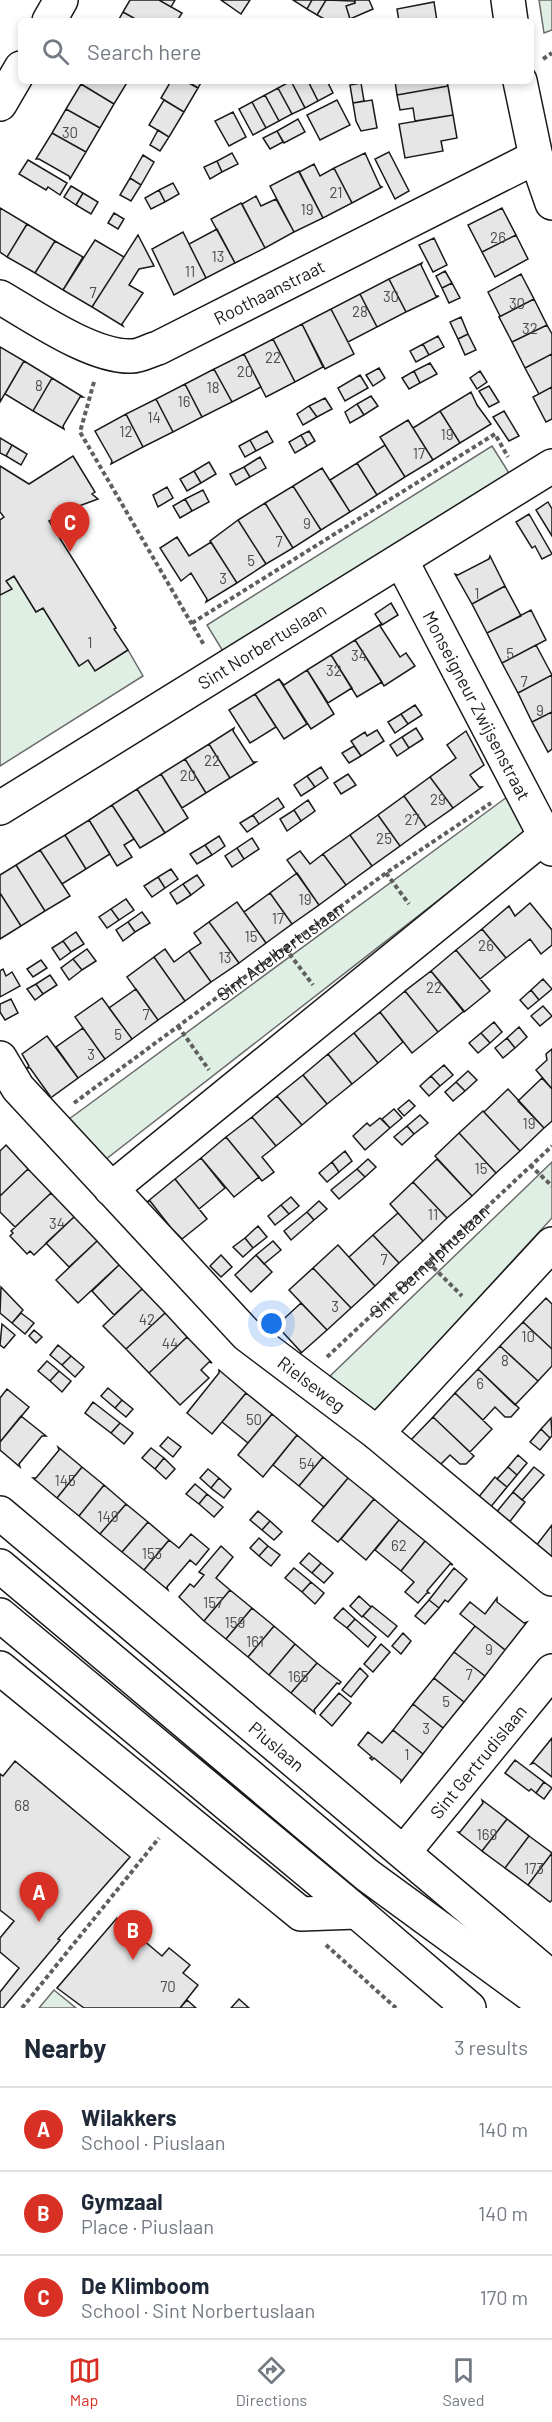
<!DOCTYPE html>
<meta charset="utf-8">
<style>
body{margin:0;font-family:Barlow,sans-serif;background:#f2f2f3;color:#1f2937}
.you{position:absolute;left:272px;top:1324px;width:21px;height:21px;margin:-15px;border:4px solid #fff;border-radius:50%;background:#1a73e8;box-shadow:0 0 0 9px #1a73e833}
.badge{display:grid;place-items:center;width:39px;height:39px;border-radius:50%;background:#d93025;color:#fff;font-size:20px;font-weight:700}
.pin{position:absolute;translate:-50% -50px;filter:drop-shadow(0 2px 3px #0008)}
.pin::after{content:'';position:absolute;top:32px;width:21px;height:18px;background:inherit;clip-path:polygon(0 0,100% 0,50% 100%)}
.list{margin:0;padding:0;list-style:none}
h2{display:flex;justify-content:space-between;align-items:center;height:78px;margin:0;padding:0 24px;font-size:26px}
h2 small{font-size:20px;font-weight:400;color:#747a83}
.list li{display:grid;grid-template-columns:39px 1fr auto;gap:18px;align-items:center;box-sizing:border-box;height:84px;padding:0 24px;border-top:2px solid #e0e1e3}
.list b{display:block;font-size:22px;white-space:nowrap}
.list p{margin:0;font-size:20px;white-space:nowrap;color:#747a83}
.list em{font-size:20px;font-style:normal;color:#747a83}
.icon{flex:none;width:33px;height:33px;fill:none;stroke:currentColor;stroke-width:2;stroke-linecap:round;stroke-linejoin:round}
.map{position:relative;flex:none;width:552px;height:2008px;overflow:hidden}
.search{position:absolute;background:#fff;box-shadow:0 3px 9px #0003;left:18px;right:18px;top:18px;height:66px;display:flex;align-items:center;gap:15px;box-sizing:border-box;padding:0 21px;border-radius:9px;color:#747a83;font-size:22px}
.sheet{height:330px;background:#fff}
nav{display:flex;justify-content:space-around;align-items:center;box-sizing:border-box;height:84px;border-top:2px solid #e0e1e3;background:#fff;font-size:16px;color:#747a83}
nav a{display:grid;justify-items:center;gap:3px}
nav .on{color:#d93025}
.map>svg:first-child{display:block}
.green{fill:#e0efe3;stroke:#6a6a6a;stroke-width:1.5}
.building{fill:#e6e6e6;stroke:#1a1a1a;stroke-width:1.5}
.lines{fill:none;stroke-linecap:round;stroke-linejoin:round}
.minor-casing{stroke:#1a1a1a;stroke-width:36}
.major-casing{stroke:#1a1a1a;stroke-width:36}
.path{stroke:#5f5f5f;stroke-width:4;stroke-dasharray:4.5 3;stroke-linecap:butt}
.minor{stroke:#fff;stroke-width:33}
.major{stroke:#fff;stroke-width:33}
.labels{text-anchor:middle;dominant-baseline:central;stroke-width:4.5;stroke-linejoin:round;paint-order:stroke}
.number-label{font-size:15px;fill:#4d4d4d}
.street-label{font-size:18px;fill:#1a1a1a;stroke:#fff}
</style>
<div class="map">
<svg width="552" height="2008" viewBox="0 0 552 2008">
<rect width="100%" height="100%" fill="#fff"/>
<path class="green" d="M539,0H552V30L544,33Z
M492,446L509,473L224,653L207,625Z
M14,576L36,612L43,608L79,666L88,660L96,670L128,650L143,676L0,766V595L11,589L6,581Z
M507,797L526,832L101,1163L65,1122Z
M552,1162V1218L372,1414L329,1377Z
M54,1990L76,2008H39Z"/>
<path class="building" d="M130,0H159L182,13L177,21H139L123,12Z
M159,0H175L171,7Z
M221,0H250L241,14Z
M293,0H312L307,9Z
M312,0H326L317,15L307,9Z
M326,0L354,1L355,3L346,6L350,19L347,21H328L317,15Z
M355,0H369L373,9L350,19L346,6L355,3Z
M434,2L437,21H399L397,9Z
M123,12L139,21H118Z
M83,81H128L114,104L81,84Z
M171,81H185L198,88L184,112L161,98Z
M187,81H202L198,88Z
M291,81L305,108L292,114L278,88Z
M291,81H308L318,101L305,108Z
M308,81H327L333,93L318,101Z
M395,81H447L448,86L397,95Z
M361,83L364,101L353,103L350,85Z
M81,84L114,104L100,128L66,109Z
M448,86L453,115L415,121L413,108L400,110L397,95Z
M278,88L292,114L279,121L265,95Z
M265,95L279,121L266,128L252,102Z
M164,100L184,112L169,137L149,125Z
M337,100L350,125L320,140L307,115Z
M372,100L377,128L361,131L356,121L353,103Z
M252,102L266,128L253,135L239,109Z
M66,109L100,128L86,152L52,133Z
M233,112L246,137L229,146L215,121Z
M453,115L457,138L441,141L443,151L405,158L399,124Z
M298,119L305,132L284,143L277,131Z
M158,130L169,137L160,151L150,145Z
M277,131L283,142L270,149L263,138Z
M52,133L86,152L70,179L69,176L39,159H36Z
M389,152L409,191L395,199L375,159Z
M232,153L238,164L222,172L217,161Z
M365,153L380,186L382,187L352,203L334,168Z
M143,155L154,162L141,185L130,178Z
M28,160L67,183L60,195L48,187L46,190L19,174Z
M217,161L222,172L210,179L204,167Z
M314,164L320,176L334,168L352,203L323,218L299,172Z
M299,171L323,218L294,232L270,186Z
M130,178L141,185L131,201L120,195Z
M173,183L179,194L165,202L159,190Z
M71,186L83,193L76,205L64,197Z
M159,190L165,202L151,209L145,198Z
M83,193L98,202L91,214L76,205Z
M256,196L261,206L276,199L294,232L265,248L242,204Z
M241,203L265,248L235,263L211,219Z
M0,208L27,224L7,257L0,252Z
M502,208L516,235L482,252L468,225Z
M114,213L124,219L118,229L108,223Z
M27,224L55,241L35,273L7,257Z
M217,229L235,263L206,278L189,244Z
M183,232L206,278L174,295L152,249Z
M138,235L154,266L139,269L129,285L143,293L122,324L123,326L92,307Z
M516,235L528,259L495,277L482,252Z
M434,238L447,265L433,272L419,245Z
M95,240L124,257L92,307L63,290Z
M55,241L83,257L63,290L35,273Z
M422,263L421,265L436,296H439L406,312L389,279Z
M445,271L452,283L442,288L436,276Z
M521,274L534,299L499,317L500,316L488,292Z
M389,279L406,312L377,327L360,294Z
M452,283L460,298L449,303L442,288Z
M360,294L377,327L348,342L331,309Z
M534,299L547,325L512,342L499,317Z
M331,309L354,354L325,369L302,324Z
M461,317L468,334L458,339L450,322Z
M302,324L323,367L295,382L273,339Z
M547,325L552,334V354L525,368L512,342Z
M468,334L476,350L465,355L458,339Z
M438,336L444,347L429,355L423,344Z
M273,339L295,382L266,397L244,354Z
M423,344L429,355L416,362L410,351Z
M0,347L24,361L0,402Z
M244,354L261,387L232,402L214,369Z
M552,354V387L539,394L525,368Z
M24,361L52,378L33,411L5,394Z
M430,363L437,374L420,383L414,371Z
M379,368L385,378L373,386L366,375Z
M214,369L232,402L202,417L185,384Z
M414,371L420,383L409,389L402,378Z
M480,371L487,382L477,389L470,378Z
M360,375L368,388L345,401L338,388Z
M52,378L83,397H80L63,426L64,429L33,411Z
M185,384L202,417L173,432L156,399Z
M489,386L499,402L489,407L479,391Z
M552,387V419L546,422L533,397Z
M471,392L477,405L491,424L460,443L440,411Z
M371,396L378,406L364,415L357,404Z
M325,398L332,409L317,417L309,406Z
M156,399L173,432L143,447L126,414Z
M357,404L364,415L350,423L345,412Z
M309,406L317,417L303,425L297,414Z
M440,411L460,443L433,460L413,428Z
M504,411L519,436L509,441L493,417Z
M126,414L143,447L111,464L112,461L95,431Z
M408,420L433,460L405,477L380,437Z
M267,431L273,442L256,451L250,440Z
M309,431L315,441L307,446L301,435Z
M301,435L307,446L295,453L289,442Z
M0,438L12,445L6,456L0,453Z
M250,440L256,451L245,457L239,446Z
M12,445L27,454L21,465L6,456Z
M385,445L405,477L377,495L357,463Z
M73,456L95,492L92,494L98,499L71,509L49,521L116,628L114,629L128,650L95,671L88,660L79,666L43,608L36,612L14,576L6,581L12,589L0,595V520L4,517L0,512V466L29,484Z
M260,457L266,468L250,477L244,467Z
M209,462L216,474L201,483L194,471Z
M357,463L377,495L350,512L330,480Z
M244,467L250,477L236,485L230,474Z
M322,468L350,512L321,530L293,486Z
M194,471L201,483L187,491L180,479Z
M293,486L321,530L293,548L265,503Z
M167,487L173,498L158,507L153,495Z
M203,490L209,502L192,511L185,499Z
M185,499L192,511L180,518L173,506Z
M548,502L552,509V536L536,510Z
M265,503L293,548L266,564L238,520Z
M529,514L552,554L542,559L535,546L532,548L516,522Z
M238,520L266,564L237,583L210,541Z
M177,537L189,556L211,542L237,583L206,602L207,599L191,573L181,581L160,548Z
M490,556L505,586L472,604L455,574L458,575L489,559Z
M505,586L521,616L487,633L472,604Z
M391,603L398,615L382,625L375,614Z
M531,610L546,640L502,663L487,633Z
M381,624L380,626L400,657L406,653L415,666L384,686L355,640Z
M355,640L382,682L357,697L331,655Z
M536,645L552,675L518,693L502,663Z
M331,655L352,688L328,703L307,670Z
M307,670L334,714L311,729L279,679L284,685Z
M552,675V712L532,722L518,693Z
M279,679L307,724L284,739L255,694Z
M255,694L276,727L250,743L229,710Z
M415,705L422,715L408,724L401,714Z
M552,712V749L548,752L532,722Z
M401,714L408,724L395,733L388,722Z
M234,728L233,731L253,762H256L230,778L209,744Z
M416,728L423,739L409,748L402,737Z
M377,730L384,741L361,756L351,741L365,732L367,736Z
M466,731L484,765L470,775L479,787H482L453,808L430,777L456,758L447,745Z
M402,737L409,748L397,756L390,745Z
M209,744L230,778L206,793L185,759Z
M354,746L361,756L349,763L342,753Z
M185,759L206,793L182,808L161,774Z
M321,767L328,778L315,787L307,776Z
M161,774L188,818L165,833L137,789Z
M348,774L356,785L341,794L334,783Z
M307,776L315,787L301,796L294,785Z
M430,777L453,808L426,827L404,796Z
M137,789L165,833L140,848L112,805Z
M404,796L426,827L400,846L378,815Z
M278,798L284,807L259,824L253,815Z
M308,800L315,811L301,821L294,810Z
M112,805L134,839L124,845L132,857L117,866L89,820Z
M294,810L301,821L287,831L280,819Z
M253,815L259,824L247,832L240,823Z
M378,815L400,846L372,866L350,835Z
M89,820L110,854L86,869L65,835Z
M65,835L86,869L62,884L40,850Z
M350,835L372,866L346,885L323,854Z
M219,836L225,846L212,855L205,845Z
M252,838L259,849L244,859L237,848Z
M205,845L212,855L197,864L190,854Z
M237,848L244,859L232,867L225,856Z
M40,850L70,896L45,911L16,865Z
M300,851L310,864L323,854L346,885L319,905L287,860Z
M16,865L45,911L21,926L0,893V875Z
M171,869L178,879L165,888L158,877Z
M297,873L319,905L292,924L270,893Z
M197,875L204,885L191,895L183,884Z
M158,877L165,888L152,897L144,886Z
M183,884L191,895L177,904L170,893Z
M0,893L21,926L0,939Z
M270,893L292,924L266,943L244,912Z
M126,899L134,910L119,920L111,909Z
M237,902L266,943L239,963L209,922Z
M530,903L552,930V945L541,954L530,939L506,958L482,929L509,906L515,916Z
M111,909L119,920L107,928L99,917Z
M142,912L150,923L135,932L128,922Z
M128,922L135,932L123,941L116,930Z
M209,922L239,963L211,982L189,951L201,943L194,933Z
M482,929L506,958L480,979L456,950Z
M76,932L84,944L71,952L63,941Z
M63,941L71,952L60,960L52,948Z
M87,949L96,961L82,970L73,959Z
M165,949L174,962L189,951L211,982L185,1001L154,957Z
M456,950L490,991L464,1012L431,971Z
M154,957L185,1001L158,1020L127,977Z
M73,959L82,970L69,980L61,968Z
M41,960L47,968L33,977L27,969Z
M3,969L6,976L12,972L20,986L0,997V971Z
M431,971L464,1011L438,1032L405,991Z
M50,975L57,985L43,994L36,984Z
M543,979L552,989L539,1000L531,990Z
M36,984L43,994L35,1000L27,989Z
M136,989L158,1020L132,1039L109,1008Z
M531,990L539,1000L528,1009L520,1000Z
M405,991L438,1032L412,1053L380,1012Z
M102,998L132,1039L105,1059L75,1017Z
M11,999L18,1013L5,1020L0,1012V1004Z
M543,1006L552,1016L540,1026L531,1016Z
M380,1012L403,1042L378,1063L354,1033Z
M494,1022L502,1032L490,1043L481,1033Z
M519,1027L527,1037L515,1048L507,1038Z
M83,1028L105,1059L78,1078L56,1047Z
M354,1033L378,1063L352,1084L328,1054Z
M481,1033L490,1043L478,1053L469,1043Z
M47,1036L78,1078L49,1099L50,1096L30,1068H27L29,1066L22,1054Z
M507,1038L515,1048L503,1058L495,1048Z
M552,1049V1089L536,1070L547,1060L546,1054Z
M328,1054L352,1084L327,1104L303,1075Z
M444,1065L453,1075L440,1086L431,1076Z
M468,1071L477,1080L465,1091L456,1082Z
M303,1075L327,1104L302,1125L277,1096Z
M431,1076L440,1086L429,1096L420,1086Z
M542,1078L552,1089V1121L544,1128L518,1101Z
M456,1082L465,1091L453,1101L445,1092Z
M508,1089L544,1128L520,1151L484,1112Z
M277,1096L302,1125L276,1146L252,1117Z
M409,1100L415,1106L404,1116L398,1109Z
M394,1109L402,1118L390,1128L382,1119Z
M483,1111L520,1151L496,1173L459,1133Z
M420,1115L428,1123L414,1134L407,1126Z
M252,1117L276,1146L262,1157L274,1172L262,1181L226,1137Z
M380,1118L390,1128L365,1150L353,1136L367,1123L370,1126Z
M407,1126L414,1134L402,1145L394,1137Z
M459,1133L496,1173L472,1196L435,1156Z
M226,1137L259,1177L234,1197L201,1158Z
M6,1145L28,1169L0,1196V1151Z
M345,1151L352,1161L339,1172L332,1162Z
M201,1158L225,1188L199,1209L175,1179Z
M368,1159L376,1167L365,1177L357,1169Z
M437,1159L472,1196L447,1218L413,1182Z
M332,1162L339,1172L327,1182L319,1173Z
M28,1169L51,1193L15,1227L0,1212V1196Z
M357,1169L365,1177L339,1199L331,1190Z
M175,1179L207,1219L182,1239L173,1230L171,1231L172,1229L150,1201L147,1202Z
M413,1182L447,1218L423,1241L390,1204Z
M51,1193L74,1217L34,1255L30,1251L27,1254L10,1236L13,1233L11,1231Z
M291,1197L299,1206L289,1214L281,1205Z
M319,1201L327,1209L314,1220L307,1212Z
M281,1205L289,1214L275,1225L268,1216Z
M307,1212L314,1220L291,1240L284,1231Z
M398,1213L423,1241L399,1263L373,1235Z
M74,1217L97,1241L69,1267L46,1243Z
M258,1226L267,1237L253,1248L245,1238Z
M373,1235L399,1263L375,1286L349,1257Z
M245,1238L253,1248L243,1257L233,1247Z
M97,1241L119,1265L78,1303L56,1280Z
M273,1241L281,1250L264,1264L256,1255Z
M338,1245L375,1286L351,1308L313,1268Z
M221,1255L232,1267L221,1277L210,1266Z
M256,1255L272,1272L251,1292L235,1275Z
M119,1265L142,1289L114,1315L92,1291Z
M313,1268L351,1308L327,1330L289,1290Z
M1,1287L23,1310L12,1323L0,1313Z
M142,1289L165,1313L126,1349L103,1326Z
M546,1298L552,1304V1349L523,1322Z
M301,1303L327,1330L300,1354L301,1352L277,1326L275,1327Z
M21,1313L34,1323L25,1334L12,1323Z
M165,1313L187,1337L149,1373L126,1349Z
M523,1322L552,1349V1366L538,1381L500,1346Z
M2,1324L15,1335L4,1348L0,1345Z
M34,1330L42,1337L36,1343L29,1336Z
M187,1337L212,1363L209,1362L201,1370L209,1378L180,1405L149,1373Z
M58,1345L71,1356L62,1365L50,1355Z
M500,1346L538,1381L515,1405L478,1369Z
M71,1356L84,1367L75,1377L62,1365Z
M47,1361L59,1371L50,1381L38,1371Z
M478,1369L519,1408L511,1417H505L495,1407L483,1420L455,1393Z
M219,1370L246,1393L212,1434L187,1413L219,1373Z
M59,1371L71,1381L62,1392L50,1381Z
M108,1388L122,1400L115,1408L101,1396Z
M7,1389L29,1407L0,1442V1398Z
M246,1393L272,1414L248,1443L222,1422Z
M455,1393L492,1429L470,1452L433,1417Z
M122,1400L133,1409L126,1417L115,1408Z
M93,1402L120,1423L111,1433L85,1413Z
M272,1414L297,1435L263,1477L238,1455Z
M21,1416L46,1436H42L19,1464L20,1467L0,1450V1442Z
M433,1417L474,1456L466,1464H460L450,1455L436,1469L408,1443Z
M551,1418L552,1436L550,1438L541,1429Z
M120,1423L133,1433L124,1444L111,1433Z
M541,1429L550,1438L540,1450L530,1442Z
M297,1435L323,1457L299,1486L273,1465Z
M168,1437L181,1447L173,1457L160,1446Z
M58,1447L82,1467L57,1498L33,1478H36L59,1450Z
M151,1448L164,1458L155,1469L142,1458Z
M518,1455L527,1463L517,1475L508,1467Z
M323,1457L348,1478L324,1507L299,1486Z
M164,1458L175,1469L166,1479L155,1469Z
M82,1467L104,1485L79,1516L57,1498Z
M508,1467L517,1475L507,1487L497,1479Z
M534,1467L544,1475L522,1500L513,1492Z
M208,1469L219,1478L211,1488L200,1478Z
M495,1477L507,1487L489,1509L477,1499Z
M219,1478L231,1489L224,1498L211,1488Z
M348,1478L374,1499L338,1542L312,1521Z
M195,1484L207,1494L199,1504L186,1494Z
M104,1485L126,1504L100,1534L79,1516Z
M513,1492L525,1502L508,1524L495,1514Z
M207,1494L223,1507L214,1517L199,1504Z
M374,1499L399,1520L366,1560L341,1539Z
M126,1504L148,1522L122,1552L100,1534Z
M258,1511L270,1521L262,1530L250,1520Z
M399,1520L425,1541L401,1571L375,1550Z
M270,1521L282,1532L274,1540L262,1530Z
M148,1522L169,1540L144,1570L122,1552Z
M552,1525V1560L535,1547Z
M191,1534L209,1549L196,1565L190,1560L167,1587L168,1590L144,1570L169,1540L179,1548Z
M259,1538L268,1546L259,1556L250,1548Z
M425,1541L453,1565L450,1564L427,1591L429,1593H427L418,1603L405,1592L414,1582L401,1571Z
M221,1546L233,1557L216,1578L230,1590L204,1621L179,1597L190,1584L194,1587L204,1575L199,1572Z
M268,1546L280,1555L271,1566L259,1556Z
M309,1553L321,1563L312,1573L300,1563Z
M321,1563L333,1573L324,1583L312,1573Z
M294,1568L311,1582L302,1592L285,1578Z
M454,1568L467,1579L448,1602L445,1600L439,1608L429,1600Z
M311,1582L324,1593L315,1604L302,1592Z
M230,1590L252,1608L226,1639L204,1621Z
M359,1596L371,1607L362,1617L350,1606Z
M497,1598V1602L524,1623L527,1622L505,1650L460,1614L470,1602L485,1614Z
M429,1600L439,1608L425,1624L415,1616Z
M372,1606L397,1626L388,1637L363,1616Z
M252,1608L274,1626L248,1657L226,1639Z
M343,1608L355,1619L347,1628L334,1618Z
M355,1619L376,1637L368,1647L347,1628Z
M274,1626L295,1644L269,1675L248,1657Z
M475,1626L505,1650L485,1676L454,1652Z
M403,1633L411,1641L401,1654L392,1646Z
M295,1644L317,1663L291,1693L269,1675Z
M381,1644L390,1652L373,1672L364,1664Z
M454,1652L485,1676L464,1702L434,1678Z
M317,1663L341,1682L339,1684L337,1683L314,1710L315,1713L291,1693Z
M360,1668L368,1676L351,1697L342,1690Z
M434,1678L464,1702L443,1728L413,1704Z
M339,1693L351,1703L332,1726L320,1715Z
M413,1704L443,1728L423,1754L393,1730Z
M393,1730L423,1754L401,1782V1780L374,1758L372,1760L370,1758L372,1757L358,1745L368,1732L382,1743Z
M552,1738V1777L534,1763L531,1764Z
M515,1760L544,1782L536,1793L531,1789L529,1791L505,1773Z
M15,1761L130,1857L58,1939L60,1940L3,2008H0V1992L19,1968L0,1952V1938L14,1921L0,1910V1774L3,1776Z
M544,1782L552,1788L544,1799L536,1793Z
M482,1800L507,1819L482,1851L458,1832H460L483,1803Z
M507,1819L529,1836L505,1868L482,1851Z
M529,1836L552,1853L528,1885L505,1868Z
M552,1853V1900L550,1902L528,1885Z
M117,1918L162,1956L169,1948L190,1965L183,1973L198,1985L180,2008H84L57,1988Z
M239,1999L249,2008H231Z
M187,2000L196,2008H180Z"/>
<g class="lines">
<g class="minor-casing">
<g id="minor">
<path d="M508,0L511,21"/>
<path d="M49,21L61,0"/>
<path d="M520,81L536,157L552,203"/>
<path d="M0,104L21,68"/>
<path id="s3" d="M0,297C33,316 93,358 132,356C140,356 150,350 158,348L536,157"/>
<path id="s4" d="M401,560L552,849"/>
<path id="s5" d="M0,808L552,466"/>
<path id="s6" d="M0,1058L18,1088L247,1335L377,1433L552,1579"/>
<path d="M111,1189L545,836"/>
<path d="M377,1433L552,1244"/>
<path id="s7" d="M0,1513L552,1978"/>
<path d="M0,1668L301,1914L357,1912"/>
<path id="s8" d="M404,1852L552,1671"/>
</g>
</g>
<g class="major-casing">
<path id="major" d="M0,1566L367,1875L549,2008
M0,1615L357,1912L469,2008"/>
</g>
<g class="path">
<path d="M543,59L552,53"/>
<path d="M94,382L80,432L204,645"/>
<path d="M192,623L495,434L508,457"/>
<path d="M386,873L409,904"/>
<path d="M285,948L313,985"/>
<path d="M178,1026L209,1070"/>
<path id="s1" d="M74,1103L386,873L491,803"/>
<path d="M530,1165L552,1186"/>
<path d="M428,1262L462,1296"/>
<path id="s2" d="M327,1357L552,1146"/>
<path d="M326,1945L396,2008"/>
<path d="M22,2008L159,1838"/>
</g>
<use href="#minor" class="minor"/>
<use href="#major" class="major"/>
</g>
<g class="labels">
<g class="number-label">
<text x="70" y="132">30</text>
<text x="336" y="192">21</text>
<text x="307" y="209">19</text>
<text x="498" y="237">26</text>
<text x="218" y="256">13</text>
<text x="190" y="271">11</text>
<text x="93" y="292">7</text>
<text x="391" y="296">30</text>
<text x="517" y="303">30</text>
<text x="360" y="311">28</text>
<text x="530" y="328">32</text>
<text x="273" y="357">22</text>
<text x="245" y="371">20</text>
<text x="39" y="385">8</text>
<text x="213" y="387">18</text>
<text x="184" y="401">16</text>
<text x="154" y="417">14</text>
<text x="126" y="431">12</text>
<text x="447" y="434">19</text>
<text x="419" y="453">17</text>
<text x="307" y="523">9</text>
<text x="279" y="541">7</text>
<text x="251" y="560">5</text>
<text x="223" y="578">3</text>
<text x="477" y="593">1</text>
<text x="90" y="642">1</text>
<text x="510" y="653">5</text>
<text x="359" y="655">34</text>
<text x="334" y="670">32</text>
<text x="524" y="681">7</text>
<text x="540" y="710">9</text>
<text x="212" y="760">22</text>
<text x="188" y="775">20</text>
<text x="438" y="799">29</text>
<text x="412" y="819">27</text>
<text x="384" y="838">25</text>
<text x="305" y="899">19</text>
<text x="278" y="918">17</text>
<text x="251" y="936">15</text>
<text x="486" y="945">26</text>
<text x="225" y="957">13</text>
<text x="434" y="987">22</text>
<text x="146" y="1014">7</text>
<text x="118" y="1034">5</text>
<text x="91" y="1054">3</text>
<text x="529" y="1123">19</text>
<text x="481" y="1168">15</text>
<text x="433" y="1214">11</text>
<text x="57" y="1223">34</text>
<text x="384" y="1259">7</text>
<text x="335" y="1306">3</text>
<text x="147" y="1319">42</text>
<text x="528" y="1336">10</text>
<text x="170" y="1343">44</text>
<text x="505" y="1360">8</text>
<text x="480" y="1383">6</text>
<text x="254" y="1419">50</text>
<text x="307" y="1463">54</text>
<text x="65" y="1480">145</text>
<text x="108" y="1516">149</text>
<text x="399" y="1545">62</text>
<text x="152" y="1553">153</text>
<text x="213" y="1602">157</text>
<text x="235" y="1622">159</text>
<text x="255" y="1641">161</text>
<text x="489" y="1649">9</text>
<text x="469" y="1674">7</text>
<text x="298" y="1676">165</text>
<text x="446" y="1701">5</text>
<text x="426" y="1728">3</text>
<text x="407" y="1754">1</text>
<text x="22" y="1805">68</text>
<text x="487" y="1834">169</text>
<text x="534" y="1868">173</text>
<text x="168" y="1986">70</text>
</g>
<g class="street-label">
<text stroke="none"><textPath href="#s3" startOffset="298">Roothaanstraat</textPath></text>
<text stroke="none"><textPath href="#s5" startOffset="308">Sint Norbertuslaan</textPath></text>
<text stroke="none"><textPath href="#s4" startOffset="164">Monseigneur Zwijsenstraat</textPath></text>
<text stroke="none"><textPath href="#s1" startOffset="256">Sint Adelbertuslaan</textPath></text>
<text stroke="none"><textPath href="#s2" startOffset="140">Sint Bernulphuslaan</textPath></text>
<text stroke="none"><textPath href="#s6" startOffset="453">Rielseweg</textPath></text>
<text stroke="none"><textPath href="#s7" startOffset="362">Piuslaan</textPath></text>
<text stroke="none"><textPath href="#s8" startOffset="117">Sint Gertrudislaan</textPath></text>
</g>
</g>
</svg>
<div class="you"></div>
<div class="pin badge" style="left:39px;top:1922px">A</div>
<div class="pin badge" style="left:133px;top:1960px">B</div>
<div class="pin badge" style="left:70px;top:552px">C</div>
<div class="search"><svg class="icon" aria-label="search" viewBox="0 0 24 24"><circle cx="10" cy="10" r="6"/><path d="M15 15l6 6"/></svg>Search here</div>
</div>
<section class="sheet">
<h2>Nearby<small>3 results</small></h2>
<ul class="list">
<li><span class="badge">A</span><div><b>Wilakkers</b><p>School · Piuslaan</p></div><em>140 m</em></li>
<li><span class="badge">B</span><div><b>Gymzaal</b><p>Place · Piuslaan</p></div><em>140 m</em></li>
<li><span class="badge">C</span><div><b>De Klimboom</b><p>School · Sint Norbertuslaan</p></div><em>170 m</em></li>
</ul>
</section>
<nav>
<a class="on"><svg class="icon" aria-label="map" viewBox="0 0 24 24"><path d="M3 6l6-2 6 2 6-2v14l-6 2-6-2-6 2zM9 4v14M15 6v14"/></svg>Map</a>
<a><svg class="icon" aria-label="directions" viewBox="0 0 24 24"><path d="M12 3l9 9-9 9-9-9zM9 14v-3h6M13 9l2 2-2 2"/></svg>Directions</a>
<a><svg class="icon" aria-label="saved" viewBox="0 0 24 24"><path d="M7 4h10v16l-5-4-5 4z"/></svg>Saved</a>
</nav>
